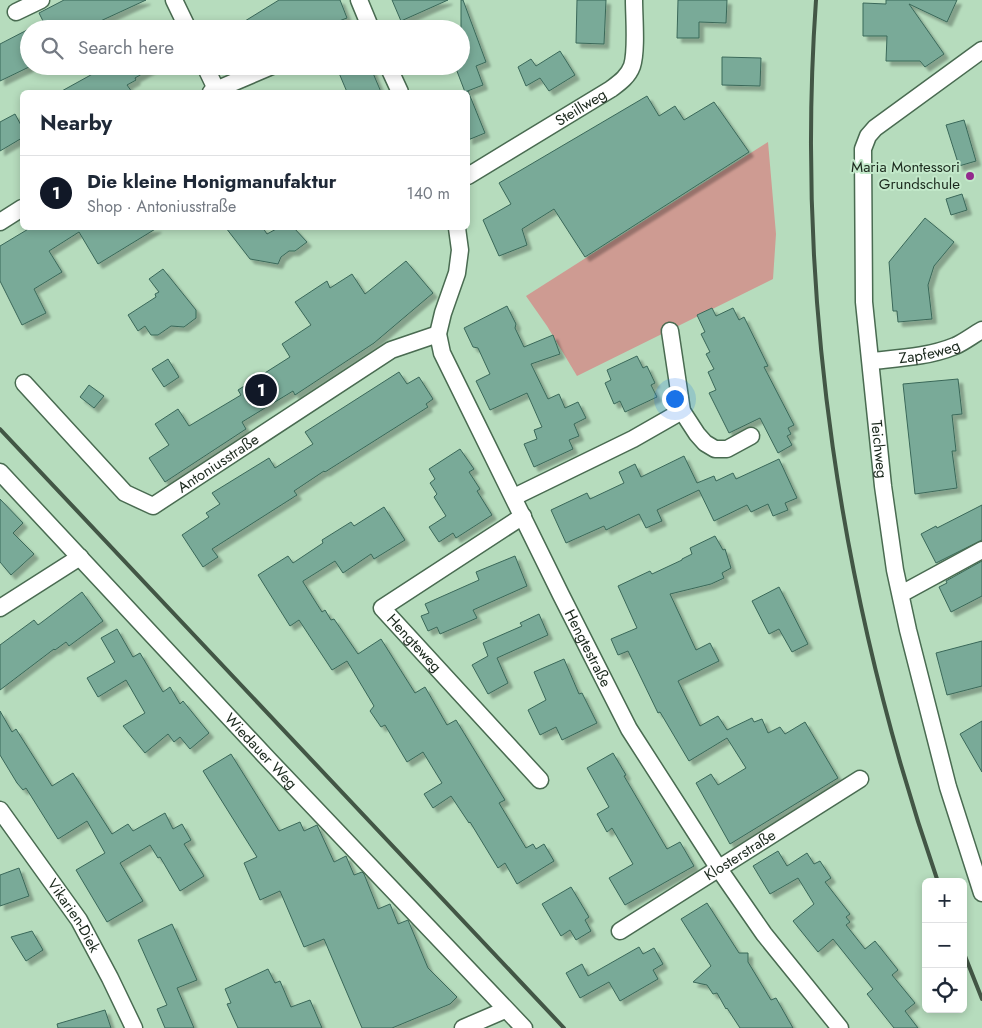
<!DOCTYPE html>
<meta charset="utf-8">
<style>
body{margin:0;font-family:Jost,sans-serif;background:#f6f6f7;color:#1f2937}
.controls{position:absolute;right:15px;bottom:15px;display:grid;overflow:hidden;border-radius:8px;box-shadow:0 2px 8px #0003}
.controls button{width:45px;height:45px;display:grid;place-items:center;padding:0;border:0;border-bottom:1px solid #e0e1e3;background:#fff;color:#1f2937;font:25px sans-serif}
.you{position:absolute;left:674px;top:398px;width:18px;height:18px;margin:-12px;border:4px solid #fff;border-radius:50%;background:#1a73e8;box-shadow:0 0 0 8px #1a73e833}
.badge{display:grid;place-items:center;width:32px;height:32px;border-radius:50%;background:#111827;color:#fff;font-size:16px;font-weight:700}
.pin{position:absolute;translate:-50% -50%;border:2px solid #fff;box-shadow:0 1px 5px #0006}
.list{margin:0;padding:0;list-style:none}
h2{display:flex;justify-content:space-between;align-items:center;height:65px;margin:0;padding:0 20px;font-size:21px}
h2 small{font-size:16px;font-weight:400;color:#747a83}
.list li{display:grid;grid-template-columns:32px 1fr auto;gap:15px;align-items:center;box-sizing:border-box;height:75px;padding:0 20px;border-top:1px solid #e0e1e3}
.list b{display:block;font-size:19px;white-space:nowrap}
.list p{margin:0;font-size:16px;white-space:nowrap;color:#747a83}
.list em{font-size:16px;font-style:normal;color:#747a83}
.icon{flex:none;width:28px;height:28px;fill:none;stroke:currentColor;stroke-width:2;stroke-linecap:round;stroke-linejoin:round}
.map{position:relative;flex:none;width:982px;height:1028px;overflow:hidden}
.search{position:absolute;background:#fff;box-shadow:0 2px 8px #0003;left:20px;top:20px;width:450px;height:55px;display:flex;align-items:center;gap:12px;box-sizing:border-box;padding:0 18px;border-radius:28px;color:#747a83;font-size:19px}
.panel{position:absolute;background:#fff;box-shadow:0 2px 8px #0003;left:20px;top:90px;width:450px;height:140px;border-radius:8px}
.map>svg:first-child{display:block}
.green{fill:#ce9b92}
.building{fill:#79aa98;stroke:#3a6859;filter:url(#shadow)}
.lines{fill:none;stroke-linecap:round;stroke-linejoin:round}
.minor-casing{stroke:#496b51;stroke-width:19}
.minor{stroke:#fff;stroke-width:16}
.rail{stroke:#425645;stroke-width:4}
.poi-dot{fill:#932a8d;stroke:#c3e9ca;stroke-width:2}
.labels{text-anchor:middle;dominant-baseline:central;stroke-width:4;stroke-linejoin:round;paint-order:stroke}
.street-label{font-size:15px;fill:#1b291d;stroke:#c3e9ca}
.poi-label{font-size:15px;fill:#1b291d;stroke:#c3e9ca;text-anchor:end}
</style>
<div class="map">
<svg width="982" height="1028" viewBox="0 0 982 1028">
<defs>
<filter id="shadow"><feDropShadow dx="4.5" dy="4.5" stdDeviation="1" flood-color="#0004"/></filter>
</defs>
<rect width="100%" height="100%" fill="#b6dcbd"/>
<path class="green" d="M768,142L776,234L773,279L577,376L547,326L526,296Z"/>
<path class="building" d="M64,0H146L94,24L96,29H47L39,13Z
M279,0H340L347,18L318,29H232Z
M392,0H448L401,21Z
M461,0H463L486,62L476,66L483,85L465,92L455,66H461Z
M577,0H606L604,44L576,43Z
M678,0H727L726,23L699,22V38H677Z
M886,0H957L947,22L909,4L944,54L925,67L920,61H886L887,36H863V3L886,4Z
M29,29V67L0,81V44Z
M560,51L575,75L549,91L540,78L526,86L518,67L531,59L536,66Z
M722,57L761,58L760,86L722,85Z
M107,66H156L135,78L136,80L127,85L132,92H60Z
M336,66H370L381,92H347Z
M468,91L485,133L468,140Z
M647,96L659,116L675,106L684,120L714,102L749,152L585,257L554,209L522,229L527,245L499,256L483,220L511,204L499,183Z
M15,114L22,127V138L0,151V122Z
M964,120L976,161L959,166L946,125Z
M962,194L967,210L951,215L946,199Z
M925,218L954,242L934,266L928,285L932,319L898,322L897,311H893L889,262Z
M30,228H157L98,264L79,232L49,251L62,272L34,289L46,313L22,325L0,281V246Z
M226,228H263L267,234L278,228H294L307,242L295,251H289L281,257L278,264L250,259Z
M406,261L433,293L374,343L295,395L293,391L242,422L246,429L165,482L149,458L169,445L155,424L178,409L189,426L241,395L238,390L290,357L282,344L311,325L295,302L327,281L330,288L352,274L365,294Z
M163,269L196,310V318L184,327L171,326L158,335H151L145,326L138,331L128,315L156,297L155,294L159,292L149,279Z
M507,306L516,324L515,328L524,347L553,335L560,354L531,364L548,399L559,394L565,408L578,402L586,418L574,424L579,436L569,440L573,449L534,467L524,444L537,439L534,430L542,427L527,393L490,410L476,381L490,374L478,348L473,347L464,328Z
M712,308L716,316L733,308L739,320L744,317L768,366L764,367L794,425L788,428L791,434L787,436L792,445L778,453L760,418L729,433L709,393L716,390L708,372L714,369L706,354L710,352L701,334L705,332L697,315Z
M637,356L643,368L647,366L655,383L651,385L657,397L625,412L620,401L614,404L605,383L611,380L607,370Z
M168,359L179,377L164,387L152,369Z
M399,372L407,384L419,377L433,399L426,404L428,407L325,472L324,471L294,491L297,495L212,549L218,557L203,567L182,535L209,517L206,513L220,504L212,493L269,458L275,468L313,444L305,432Z
M958,379L962,414L952,415L956,451H952L957,488L915,494L903,384Z
M89,385L104,396L94,408L80,397Z
M460,449L474,469L469,472L480,489L477,491L492,515L456,538L453,533L439,542L429,527L446,516L434,497L437,494L430,483L435,479L429,469Z
M684,456L697,483L714,476L716,481L733,473L736,479L779,459L797,498L785,503L788,510L773,516L768,504L751,512L747,505L714,521L699,490L657,510L662,521L646,528L639,514L606,530L604,526L566,543L551,510L587,493L590,499L624,483L619,472L635,464L641,477Z
M0,499L23,523L13,533L34,554L11,575L0,562Z
M982,505V540L936,563L921,534L936,526L937,528Z
M384,507L405,540L374,559L371,554L343,573L335,561L303,581V582L322,612L325,610L331,620L334,619L358,654L381,639L415,693L425,687L447,725L456,720L505,800L499,803L526,848L533,844L536,849L544,844L554,861L517,884L505,863L498,868L470,822L469,823L451,796L433,808L424,794L442,783L423,752L407,762L385,725L381,727L370,711L374,706L347,661L332,670L299,620L290,626L258,575L288,556L293,563L323,543L322,540L351,522L354,526Z
M715,536L723,550L725,549L731,568L722,573L724,578L711,584L670,594L696,650L710,643L719,661L678,681L700,726L718,716L727,730L752,718L754,722L762,719L768,733L780,727L785,734L805,722L838,778L730,844L696,783L711,774L718,785L746,768L727,738L689,761L660,712L658,713L628,651L618,655L611,639L637,628L618,586L650,571L652,574L682,560V559L692,554L690,548Z
M515,556L527,586L473,610L477,618L440,634L437,627L428,631L421,616L429,613L425,604L479,580L476,572Z
M982,561V596L951,612L939,587L947,583L946,581Z
M779,587L808,644L792,652L779,629L769,634L752,601Z
M82,592L103,621L69,646L66,642L55,650L54,649L0,690V645L34,620L38,625Z
M539,614L548,635L497,658L508,683L488,694L472,665L488,656L483,643L522,626L520,623Z
M117,629L133,657L140,653L163,692L170,687L180,704L183,701L209,733L190,749L180,737L174,742L168,734L145,753L123,726L145,713L126,680L98,697L87,678L115,662L101,638Z
M982,641V686L947,695L936,653Z
M564,659L579,694L582,693L597,723L562,740L556,727L540,735L528,710L546,700L534,672Z
M0,711L12,732L16,729L52,786L73,773L112,834L128,824L133,831L165,813L173,829L182,824L191,840L184,844L204,876L180,891L160,857L158,858L150,845L120,863L143,901L107,922L76,870L105,853L87,821L58,839L26,788L23,790L17,783L0,755Z
M982,721V772L960,734Z
M613,753L626,775L624,776L667,849L680,842L694,866L625,905L609,878L633,864L612,828L607,832L597,814L609,807L587,768Z
M231,754L279,831L300,822L304,831L317,825L334,862L346,856L354,875L362,872L364,874L378,909L390,904L398,924L408,920L428,968L457,997L450,1004L392,1028H362L324,939L304,947L280,891L260,900L244,863L257,857L203,771Z
M778,851L787,866L807,853L814,864L820,861L831,878L825,882L850,914L846,917L850,922L846,925L865,949L875,941L898,970L892,975L915,1003L905,1011L918,1028H894L867,994L873,989L833,939L818,952L793,921L814,904L798,878L770,894L753,866Z
M19,868L29,896L0,906V875Z
M571,887L589,917L585,920L591,931L576,940L570,930L561,936L542,904Z
M707,903L739,953H748V962L771,1000L776,998L793,1028H740L727,1008L726,1009L717,993L713,994L707,985L693,982L711,966L681,919Z
M172,924L197,980L177,988L194,1028H165L157,1009L167,1005L138,940Z
M32,931L43,950L26,961L11,937Z
M639,947L643,954L654,948L663,964L653,970L658,979L620,1001L609,982L580,998L566,973L582,964L588,976Z
M268,969L275,983L280,981L291,1007L310,1000L322,1028H238L227,1004L231,1003L225,989Z
M105,1010L111,1028H58L57,1024Z"/>
<g class="lines">
<g class="minor-casing">
<g id="minor">
<path d="M174,0L188,29"/>
<path d="M359,0L371,29"/>
<path d="M16,12L41,0"/>
<path id="s1" d="M982,50L875,128L868,136L863,149L864,302L883,486L895,570L908,630L948,787L982,893"/>
<path d="M205,66L216,89"/>
<path d="M388,66L400,92"/>
<path d="M211,92L272,66"/>
<path id="s2" d="M468,176L611,89C619,83 628,77 632,66C637,51 634,17 634,0"/>
<path d="M0,222L22,208"/>
<path id="s3" d="M457,228L460,250L457,273L443,313L438,334L442,353L561,595L629,729L719,869L764,934L840,1028"/>
<path d="M670,331L682,411L697,434L705,443L715,449H727L751,436"/>
<path id="s4" d="M871,361C900,358 928,357 955,346C964,342 973,335 982,330"/>
<path id="s5" d="M24,383L125,493L153,506L391,350L438,334"/>
<path id="s6" d="M0,472L268,759L524,1028"/>
<path d="M514,497L633,439L682,411"/>
<path id="s7" d="M523,516L382,608L540,780"/>
<path d="M901,594L982,550"/>
<path d="M0,608L80,557"/>
<path id="s8" d="M0,810L79,920L110,978L134,1028"/>
<path id="s9" d="M620,931L860,779"/>
<path d="M463,1028L505,1010"/>
</g>
</g>
<use href="#minor" class="minor"/>
<path class="rail" d="M816,0C795,297 841,601 938,882
M0,429L564,1028
M963,951L982,999"/>
</g>
<circle class="poi-dot" cx="970" cy="176" r="5"/>
<g class="labels">
<g class="street-label">
<text stroke="none"><textPath href="#s2" startOffset="132">Steillweg</textPath></text>
<text stroke="none"><textPath href="#s4" startOffset="59">Zapfeweg</textPath></text>
<text stroke="none"><textPath href="#s1" startOffset="458">Teichweg</textPath></text>
<text stroke="none"><textPath href="#s5" startOffset="258">Antoniusstraße</textPath></text>
<text stroke="none"><textPath href="#s7" startOffset="216">Hengteweg</textPath></text>
<text stroke="none"><textPath href="#s3" startOffset="458">Hengtestraße</textPath></text>
<text stroke="none"><textPath href="#s6" startOffset="382">Wiedauer Weg</textPath></text>
<text stroke="none"><textPath href="#s9" startOffset="142">Klosterstraße</textPath></text>
<text stroke="none"><textPath href="#s8" startOffset="129">Vikarien-Diek</textPath></text>
</g>
<g class="poi-label">
<text x="960" y="167">Maria Montessori<tspan x="960" dy="17">Grundschule</tspan></text>
</g>
</g>
</svg>
<div class="controls">
<button>+</button>
<button>−</button>
<button><svg class="icon" aria-label="locate" viewBox="0 0 24 24"><circle cx="12" cy="12" r="6"/><path d="M12 2v4M12 18v4M2 12h4M18 12h4"/></svg></button>
</div>
<div class="you"></div>
<div class="pin badge" style="left:261px;top:390px">1</div>
<div class="search"><svg class="icon" aria-label="search" viewBox="0 0 24 24"><circle cx="10" cy="10" r="6"/><path d="M15 15l6 6"/></svg>Search here</div>
<section class="panel">
<h2>Nearby<small></small></h2>
<ul class="list">
<li><span class="badge">1</span><div><b>Die kleine Honigmanufaktur</b><p>Shop · Antoniusstraße</p></div><em>140 m</em></li>
</ul>
</section>
</div>
